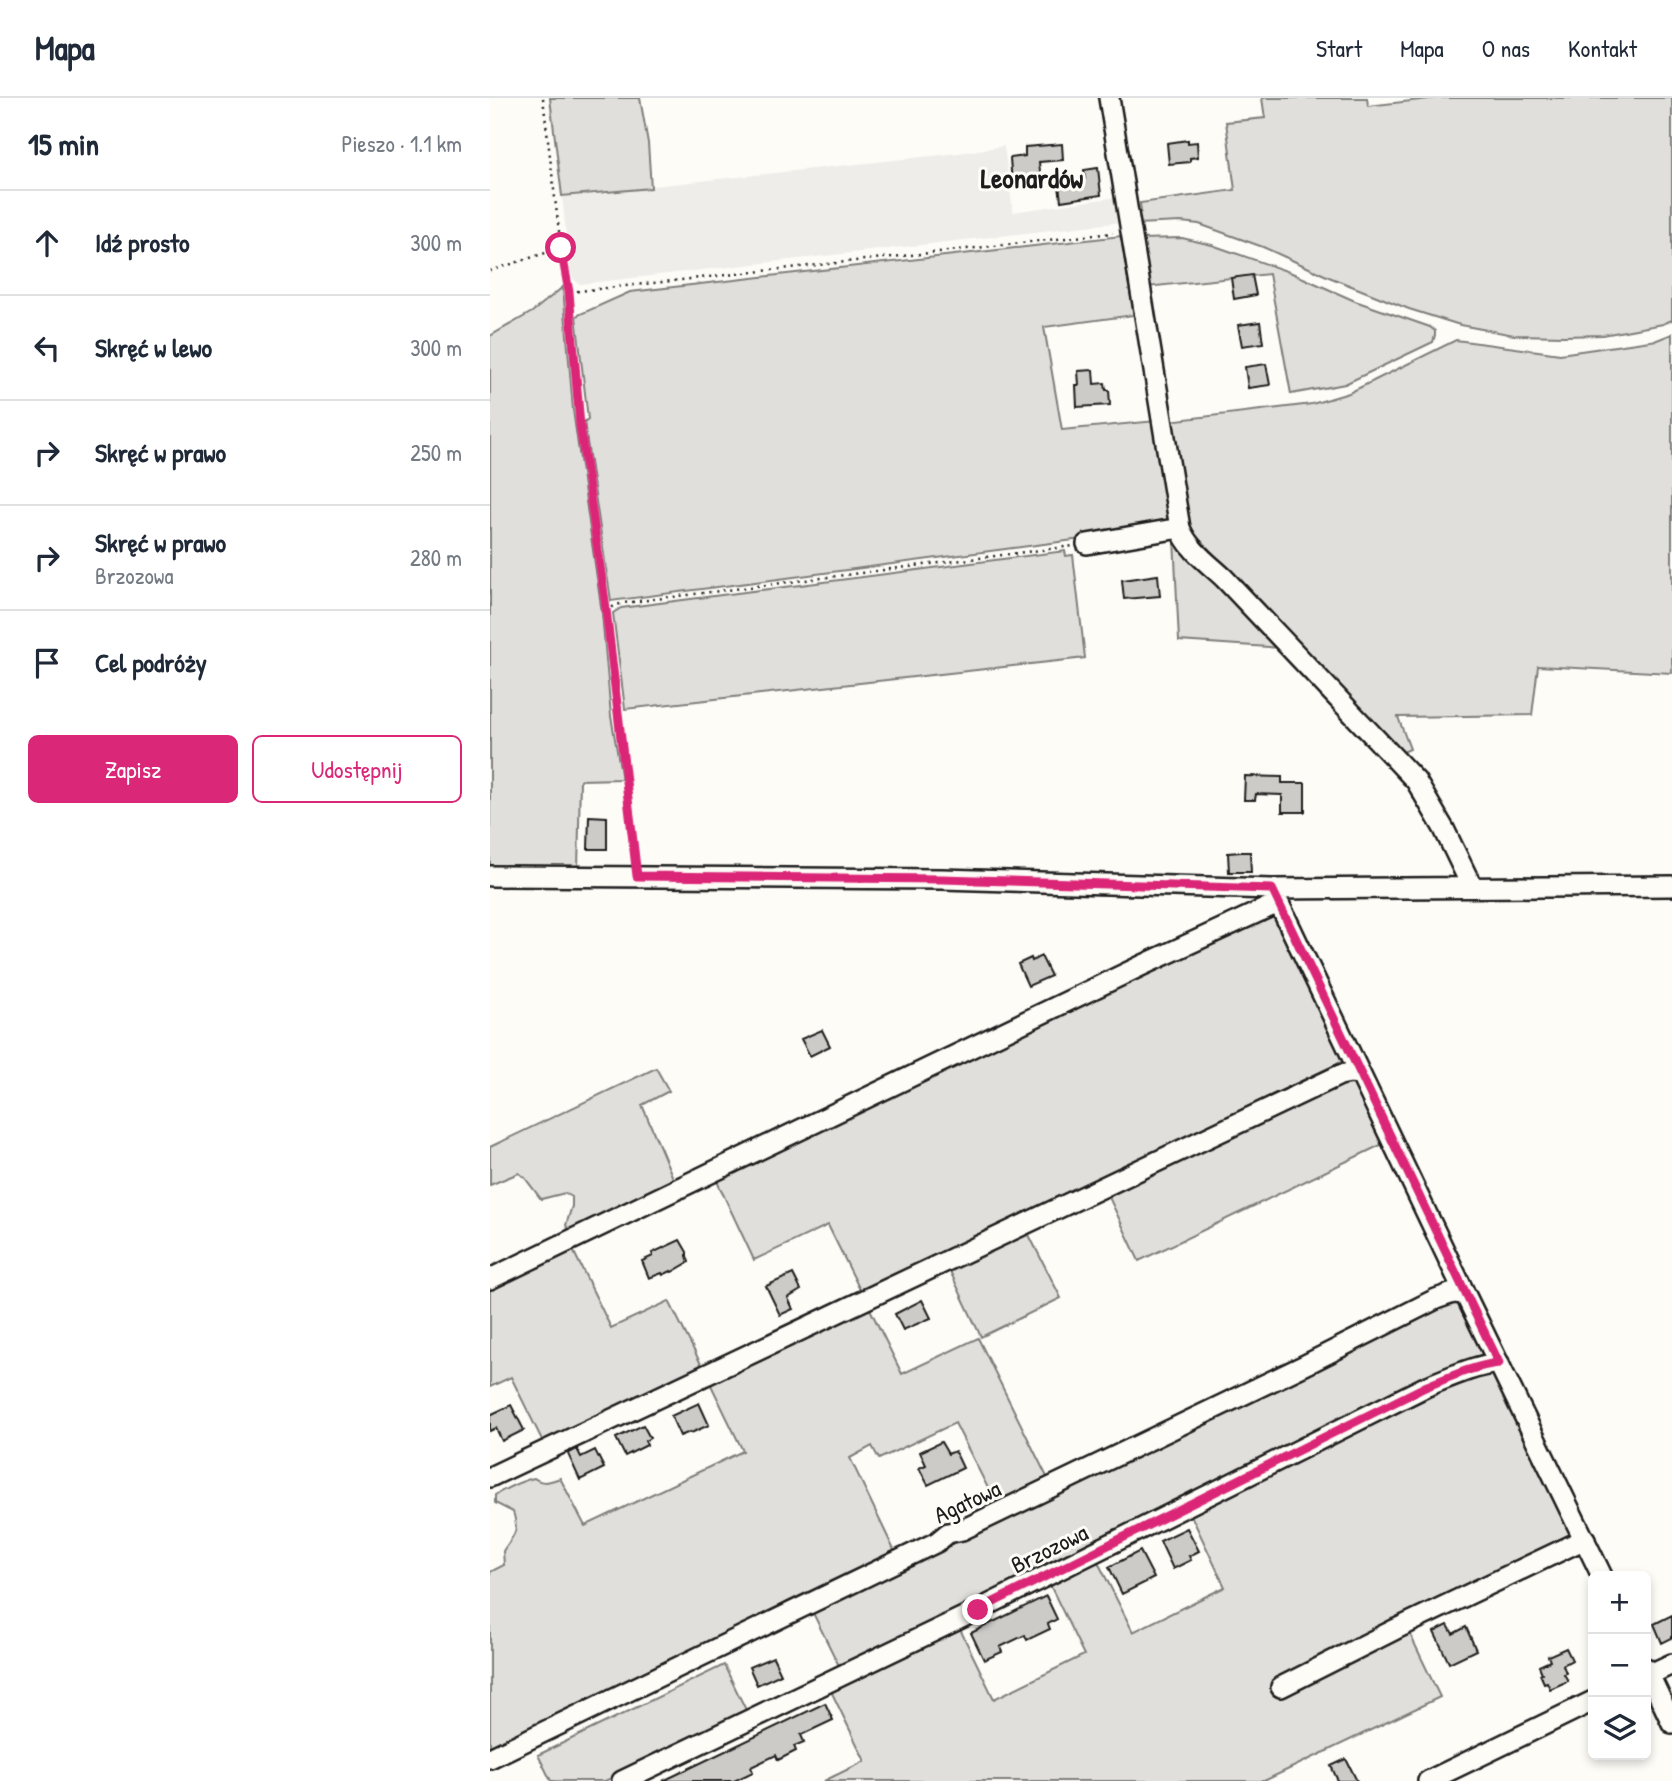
<!DOCTYPE html>
<html lang="pl">
<meta charset="utf-8">
<style>
body{margin:0;font-family:"Patrick Hand",sans-serif;background:#f6f6f7;color:#1f2937}
.controls{position:absolute;right:21px;bottom:21px;display:grid;overflow:hidden;border-radius:10px;box-shadow:0 4px 10px #0003}
.controls button{width:63px;height:63px;display:grid;place-items:center;padding:0;border:0;border-bottom:2px solid #e0e1e3;background:#fff;color:#1f2937;font:35px sans-serif}
.stop{position:absolute;width:21px;height:21px;margin:-16px;border:5px solid #db2777;border-radius:50%;background:#fff}
.stop.end{background:#db2777;border-color:#fff;box-shadow:0 2px 7px #0008}
.list{margin:0;padding:0;list-style:none}
h2{display:flex;justify-content:space-between;align-items:center;height:91px;margin:0;padding:0 28px;font-size:30px}
h2 small{font-size:23px;font-weight:400;color:#747a83}
.list li{display:grid;grid-template-columns:46px 1fr auto;gap:21px;align-items:center;box-sizing:border-box;height:105px;padding:0 28px;border-top:2px solid #e0e1e3}
.list b{display:block;font-size:26px;white-space:nowrap}
.list p{margin:0;font-size:23px;white-space:nowrap;color:#747a83}
.list em{font-size:23px;font-style:normal;color:#747a83}
.actions{display:flex;gap:14px;padding:21px 28px}
.actions a{flex:1;padding:16px 0;border:2px solid #db2777;border-radius:10px;text-align:center;font-size:24px;color:#db2777}
.actions .main{background:#db2777;color:#fff}
.icon{flex:none;width:38px;height:38px;fill:none;stroke:currentColor;stroke-width:2;stroke-linecap:round;stroke-linejoin:round}
.map{position:relative;flex:none;width:1182px;height:1683px;overflow:hidden}
header{display:flex;align-items:center;gap:42px;box-sizing:border-box;height:98px;padding:0 35px;background:#fff;border-bottom:2px solid #e0e1e3}
header strong{font-size:33px}
nav{display:flex;gap:38px;margin-inline-start:auto;font-size:24px}
main{display:flex}
aside{flex:1;background:#fff}
.map>svg:first-child{display:block}
.built{fill:#eeede9}
.green{fill:#e0dfdb;stroke:#7e7e7c;stroke-width:2}
.building{fill:#cccbc8;stroke:#1c1c1c;stroke-width:2}
.lines{fill:none;stroke-linecap:round;stroke-linejoin:round}
.minor-casing{stroke:#1c1c1c;stroke-width:24}
.path{stroke:#1c1c1c;stroke-width:2.5;stroke-dasharray:2 5;stroke-linecap:butt}
.minor{stroke:#fdfcf7;stroke-width:19}
.route{stroke:#db2777;stroke-width:9}
.labels{text-anchor:middle;dominant-baseline:central;stroke-width:6;stroke-linejoin:round;paint-order:stroke}
.street-label{font-size:24px;fill:#1c1c1c;stroke:#fdfcf7}
.quarter-label{font-size:28px;font-weight:bold;fill:#1c1c1c;stroke:#fdfcf7}
</style>
<header>
<strong>Mapa</strong>
<nav><a>Start</a><a>Mapa</a><a>O nas</a><a>Kontakt</a></nav>
</header>
<main>
<aside>
<h2>15 min<small>Pieszo · 1.1 km</small></h2>
<ul class="list">
<li><svg class="icon" aria-label="ahead" viewBox="0 0 24 24"><path d="M12 20V5M6 11l6-6 6 6"/></svg><div><b>Idź prosto</b></div><em>300 m</em></li>
<li><svg class="icon" aria-label="left" viewBox="0 0 24 24"><path d="M17 20v-9H6M10 6l-5 5 5 5"/></svg><div><b>Skręć w lewo</b></div><em>300 m</em></li>
<li><svg class="icon" aria-label="right" viewBox="0 0 24 24"><path d="M7 20v-9h11M14 6l5 5-5 5"/></svg><div><b>Skręć w prawo</b></div><em>250 m</em></li>
<li><svg class="icon" aria-label="right" viewBox="0 0 24 24"><path d="M7 20v-9h11M14 6l5 5-5 5"/></svg><div><b>Skręć w prawo</b><p>Brzozowa</p></div><em>280 m</em></li>
<li><svg class="icon" aria-label="arrive" viewBox="0 0 24 24"><path d="M6 21V4h12l-3 4 3 4H6"/></svg><div><b>Cel podróży</b></div></li>
</ul>
<div class="actions"><a class="main">Zapisz</a><a>Udostępnij</a></div>
</aside>
<div class="map">
<svg width="1182" height="1683" viewBox="0 0 1182 1683">
<rect width="100%" height="100%" fill="#fdfcf7"/>
<filter id="ink" filterUnits="userSpaceOnUse"><feTurbulence type="fractalNoise" baseFrequency=".0143" numOctaves="2"/><feDisplacementMap in="SourceGraphic" scale="14" xChannelSelector="R" yChannelSelector="G"/><feConvolveMatrix kernelMatrix="1 2 1 2 8 2 1 2 1" color-interpolation-filters="sRGB"/></filter>
<g filter="url(#ink)">
<path class="built" d="M514,48L523,114L628,99L632,124L90,186L83,181L80,172L72,98L469,55Z"/>
<path class="green" d="M60,0H150L158,45L161,90L72,98Z
M772,0H877L878,8L948,0H1182V222L1173,226L1113,237L1074,238L1024,237L970,227L919,211L839,179L773,149L709,126L691,124L646,126L644,116L651,114L650,105L745,92L736,24L775,20Z
M631,138L644,217L554,229L572,332L666,323L684,425L614,438L121,503L94,324L98,321L86,218L140,194Z
M692,140L722,147L802,175L865,203L940,229L945,233V237L943,244L855,286L801,296L779,176L657,189L650,141Z
M73,189L83,312L112,515L121,618L132,681L90,682L88,772L0,771V238L42,214Z
M1182,236V575L1048,568L1042,617L908,619L920,651L911,655L698,429L678,323L822,306L859,295L966,242L1070,256L1167,242Z
M684,440L792,550L689,543Z
M575,453L576,458L583,457L595,560L135,611L123,515L131,510Z
M785,811L855,957L853,963L371,1194L338,1127L264,1162L225,1079Z
M166,970L179,993L152,1007L186,1087L82,1137L76,1127L82,1108V1099L75,1095L51,1101L35,1080L29,1075L0,1087V1049Z
M861,978L897,1044L649,1163L617,1095Z
M537,1133L571,1200L491,1239L459,1171Z
M81,1148L121,1230L179,1203L213,1270L54,1346L21,1279L0,1289V1186Z
M971,1199L999,1257L350,1570L322,1513Z
M379,1209L412,1276L488,1240L558,1381L506,1406L465,1325L389,1361L382,1348L360,1360L405,1454L0,1650V1474L14,1467L13,1453C23,1437 30,1435 23,1414L5,1405V1397C17,1390 30,1383 44,1380C53,1387 61,1383 70,1380L95,1428L253,1353L220,1285Z
M992,1274L1010,1278L1085,1436L782,1582L790,1596L919,1534L950,1599L774,1683H334L375,1663L339,1589L468,1527L504,1601L594,1557L558,1483L606,1460L643,1534L735,1489L700,1415Z
M234,1567L257,1614L115,1683H61L48,1657Z"/>
<path class="building" d="M698,42V45L707,44L708,59L700,60V64L679,66L677,45Z
M572,46L573,62L549,64L551,83L522,86L520,60L535,58V49Z
M608,70L611,97L571,103L569,88L591,85L590,82L595,81L594,72Z
M762,177L766,197L744,201L741,180Z
M770,224L773,245L752,248L748,227Z
M776,266L780,287L758,290L755,269Z
M603,272L604,286L615,285L616,292H619L620,307L587,309L586,287H589L588,273Z
M668,477L670,498L634,501L632,482Z
M755,678L792,679V685H815V714H792V697L766,696L765,702H754Z
M99,718L117,719V751H98Z
M751,754H760L761,774H739L738,755Z
M551,858L561,878L538,888L528,866L541,860L542,863Z
M332,932L340,948L320,958L311,941Z
M190,1142L197,1154V1158L199,1164L182,1174L181,1173L173,1177L172,1175L159,1180L152,1163L163,1158L162,1155Z
M303,1176L311,1192L298,1200L303,1211L290,1217L276,1188Z
M432,1202L441,1220L413,1232L405,1216Z
M209,1305L219,1327L201,1335L200,1334L190,1338L181,1318Z
M21,1307L34,1332L12,1343L6,1330L0,1333V1317Z
M153,1327L160,1340L155,1343L157,1347L135,1358L126,1340Z
M451,1344L458,1356L465,1353L473,1370L438,1387L429,1370L436,1367L430,1354Z
M87,1351L91,1359L105,1352L114,1370L90,1382L78,1356Z
M697,1430L709,1453L699,1458L701,1462L683,1471L670,1443Z
M650,1453L664,1480L632,1496L619,1469Z
M556,1498L567,1521L558,1526L560,1531L537,1542L535,1537L510,1549L512,1554L494,1562L481,1535Z
M1182,1517V1540L1172,1545L1164,1526Z
M958,1527L963,1536L976,1529L986,1552L959,1565L944,1534Z
M1076,1550L1082,1562L1073,1567L1076,1575L1074,1576L1078,1583L1060,1591L1057,1584L1054,1585L1050,1576L1052,1575L1049,1568L1060,1563L1058,1558Z
M283,1559L291,1576L267,1587L259,1569Z
M335,1605L343,1622L311,1637L314,1644L304,1648L306,1653L288,1662L286,1657L261,1669L263,1674L244,1683H173Z
M856,1661L867,1683H848L841,1668Z"/>
<g class="lines">
<g class="minor-casing">
<path id="minor" d="M619,0L690,430C698,451 718,465 734,480L926,683L954,731L982,789
M597,446L690,430
M0,778L452,781L782,791L1182,788
M784,795L975,1196L1112,1478
M0,1181L653,867L788,805
M0,1379L850,977L860,975L870,976
M1156,1570L1182,1625
M1156,1578L1182,1566
M791,1589L906,1531L1095,1441
M0,1660L447,1444L458,1435L472,1432L815,1267L946,1201L963,1195L975,1196
M132,1683L488,1512L935,1289C960,1279 983,1268 1009,1265
M938,1683L1103,1603"/>
</g>
<path class="path" d="M53,0L71,150L79,194L90,328L115,503L145,761
M0,173L71,150
M80,194L623,135
M116,513L126,507L134,505L583,448"/>
<use href="#minor" class="minor"/>
</g>
</g>
<g class="lines" filter="url(#ink)">
<path class="route" d="M71,150L79,194L90,328L115,503L147,778L452,781L782,791L1009,1265C983,1268 960,1279 935,1289L488,1512"/>
</g>
<g class="labels">
<g class="street-label">
<text transform="translate(477 1403) rotate(-25)">Agatowa</text>
<text transform="translate(559 1450) rotate(-26)">Brzozowa</text>
</g>
<g class="quarter-label">
<text x="542" y="80">Leonardów</text>
</g>
</g>
</svg>
<div class="controls">
<button>+</button>
<button>−</button>
<button><svg class="icon" aria-label="layers" viewBox="0 0 24 24"><path d="M12 4l9 5-9 5-9-5zM3 14l9 5 9-5"/></svg></button>
</div>
<div class="stop" style="left:71px;top:150px"></div>
<div class="stop end" style="left:488px;top:1512px"></div>
</div>
</main>
